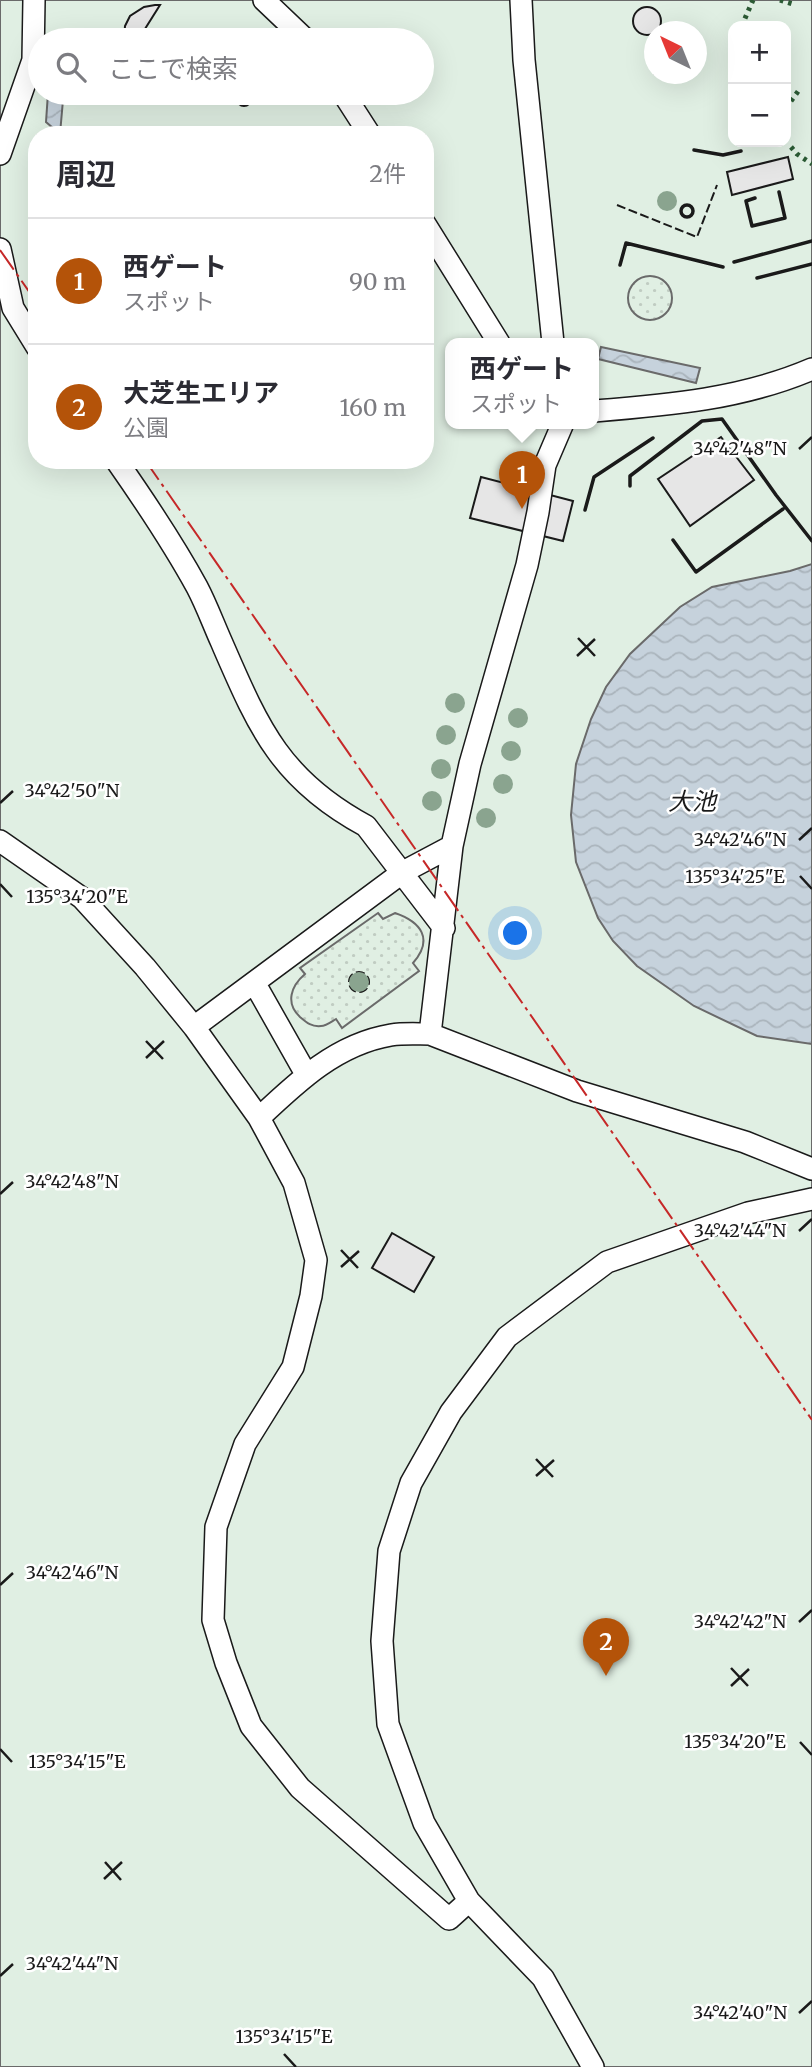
<!DOCTYPE html>
<html lang="ja">
<meta charset="utf-8">
<style>
body{margin:0;font-family:Merriweather,"Noto Sans JP",serif;background:#f2f2f3;color:#2b2b33}
.controls{position:absolute;right:21px;top:21px;display:grid;overflow:hidden;border-radius:14px;box-shadow:0 7px 28px #0002}
.controls button{width:63px;height:63px;display:grid;place-items:center;padding:0;border:0;border-bottom:2px solid #e1e1e2;background:#fff;color:#2b2b33;font:35px sans-serif}
.compass{position:absolute;left:644px;top:21px;width:63px;height:63px;border-radius:50%;background:#fff;box-shadow:0 7px 28px #0002;rotate:317deg}
.you{position:absolute;left:516px;top:934px;width:24px;height:24px;margin:-18px;border:5px solid #fff;border-radius:50%;background:#1a73e8;box-shadow:0 0 0 10px #1a73e833}
.badge{display:grid;place-items:center;width:46px;height:46px;border-radius:50%;background:#b45309;color:#fff;font-size:23px;font-weight:700}
.pin{position:absolute;translate:-50% -58px;filter:drop-shadow(0 2px 4px #0008)}
.pin::after{content:'';position:absolute;top:37px;width:24px;height:21px;background:inherit;clip-path:polygon(0 0,100% 0,50% 100%)}
.popup{position:absolute;left:445px;top:338px;width:154px;height:91px;box-sizing:border-box;display:grid;place-content:center;border-radius:14px;background:#fff;filter:drop-shadow(0 2px 5px #0005);font-size:23px;white-space:nowrap;color:#7c7c81}
.popup b{font-size:26px;color:#2b2b33}
.popup::after{content:'';position:absolute;left:50%;top:100%;margin-left:-14px;border:14px solid transparent;border-top-color:#fff}
.list{margin:0;padding:0;list-style:none}
h2{display:flex;justify-content:space-between;align-items:center;height:91px;margin:0;padding:0 28px;font-size:30px}
h2 small{font-size:23px;font-weight:400;color:#7c7c81}
.list li{display:grid;grid-template-columns:46px 1fr auto;gap:21px;align-items:center;box-sizing:border-box;height:126px;padding:0 28px;border-top:2px solid #e1e1e2}
.list b{display:block;font-size:26px;white-space:nowrap}
.list p{margin:0;font-size:23px;white-space:nowrap;color:#7c7c81}
.list em{font-size:23px;font-style:normal;color:#7c7c81}
.icon{flex:none;width:38px;height:38px;fill:none;stroke:currentColor;stroke-width:2;stroke-linecap:round;stroke-linejoin:round}
.map{position:relative;flex:none;width:812px;height:2067px;overflow:hidden}
.search{position:absolute;background:#fff;box-shadow:0 7px 28px #0002;left:28px;top:28px;width:406px;height:77px;display:flex;align-items:center;gap:18px;box-sizing:border-box;padding:0 24px;border-radius:38px;color:#7c7c81;font-size:26px}
.panel{position:absolute;background:#fff;box-shadow:0 7px 28px #0002;left:28px;top:126px;width:406px;height:343px;border-radius:28px}
.map>svg:first-child{display:block}
.green{fill:#e0efe3;stroke:#6a6a6a;stroke-width:2;fill-rule:evenodd}
.garden{fill:url(#garden-dots);stroke:#6a6a6a;stroke-width:2}
.water{fill:url(#water-waves);stroke:#6a6a6a;stroke-width:2}
.building{fill:#e6e6e6;stroke:#1a1a1a;stroke-width:2}
.lines{fill:none;stroke-linecap:round;stroke-linejoin:round}
.pedestrian-casing{stroke:#1a1a1a;stroke-width:24}
.pedestrian{stroke:#fff;stroke-width:21}
.hedge{stroke:#2b5a34;stroke-width:5;stroke-dasharray:3.5 5;stroke-linecap:butt}
.fence{stroke:#1a1a1a;stroke-width:2;stroke-dasharray:9 3.5;stroke-linecap:butt}
.wall{stroke:#1a1a1a;stroke-width:3.5}
.power{stroke:#c62828;stroke-width:2;stroke-dasharray:24 5 3.5 5;stroke-linecap:butt}
.tree{fill:#8aa48f}
.ticks{fill:none;stroke:#1a1a1a;stroke-width:2.5}
.labels{text-anchor:middle;dominant-baseline:central;stroke-width:5;stroke-linejoin:round;paint-order:stroke}
.water-label{font-size:24px;font-style:italic;fill:#1a1a1a;stroke:#fff}
.ticks-label{font-size:18px;text-anchor:middle;fill:#1a1a1a;stroke:#fff;stroke-width:5;stroke-linejoin:round;paint-order:stroke}
</style>
<div class="map">
<svg width="812" height="2067" viewBox="0 0 812 2067">
<defs>
<pattern id="garden-dots" width="8" height="8" patternUnits="userSpaceOnUse" patternTransform="scale(1.75)"><rect width="8" height="8" fill="#e0efe3"/><path d="M2 2h.1M6 6h.1" fill="none" stroke="#c0ccc2" stroke-width="1.8" stroke-linecap="round"/></pattern>
<pattern id="water-waves" width="16" height="10" patternUnits="userSpaceOnUse" patternTransform="scale(1.75)"><rect width="16" height="10" fill="#c6d2dc"/><path d="M0 5q4-4 8 0t8 0" fill="none" stroke="#aab4bc"/></pattern>
</defs>
<rect width="100%" height="100%" fill="#fff"/>
<path class="green" d="M0,0H812V2067H0ZM733,26H786V142H733ZM654,32H696V74H654ZM40,40H422V93H40ZM37,135H425V460H37ZM450,343H594V423H450Z"/>
<path class="garden" d="M628 298a22 22 0 1 1 44 0a22 22 0 1 1-44 0Z
M378,913L383,919L395,913C421,922 434,939 413,963L419,971L342,1028L336,1019C331,1022 326,1026 321,1026C312,1027 307,1023 300,1017C285,1003 291,986 305,974L300,968Z"/>
<path class="water" d="M48,93H60L58,95L63,100L60,134L46,122Z
M601,347L700,368L696,383L598,359Z
M812,564V1044L757,1036L694,1006L637,966L613,941L598,918L576,862L571,815L576,764L591,719L606,687L630,654L680,607L712,587L790,571Z"/>
<path class="building" d="M155,5H160L138,40H124L125,26L130,16L144,7Z
M633 21a14 14 0 1 1 28 0a14 14 0 1 1-28 0Z
M237 99a7 7 0 1 1 14 0a7 7 0 1 1-14 0Z
M788,157L793,179L732,195L727,172Z
M721,437L754,480L690,526L658,479Z
M481,477L573,501L563,541L470,518Z
M392,1233L434,1257L414,1292L372,1268Z"/>
<g class="lines">
<g class="pedestrian-casing">
<path id="pedestrian" d="M264,0L306,40
M521,0L524,60L553,343
M343,93L370,135
M0,154L33,60L34,0
M425,224L499,343
M0,249L13,308L37,347
M594,411C669,405 742,399 812,369
M563,423L545,465L538,512L527,565L470,764L452,846L430,1034L577,1091L745,1142L812,1169
M116,460C144,500 174,545 197,587C206,604 213,623 221,641C258,726 279,779 366,826L444,928
M0,841L82,898L145,967L194,1027L259,1118L294,1183L316,1260L311,1296L293,1367L245,1444L216,1527L213,1620L226,1663L251,1726L300,1788L449,1919L469,1901
M255,984L306,1074
M194,1027L403,872L452,846
M259,1118C298,1081 337,1044 391,1035C404,1033 417,1034 430,1034
M593,2067L543,1978L469,1901L424,1823L388,1724L382,1641L389,1551L411,1483L451,1412L507,1337L607,1262L748,1213L812,1199"/>
</g>
<use href="#pedestrian" class="pedestrian"/>
<path class="hedge" d="M780,0L793,4
M745,26L743,23L753,0
M786,108L799,90
M791,147L797,154L812,164"/>
<path class="fence" d="M617,205L697,237L717,185
M349 982a10 10 0 1 1 20 0a10 10 0 1 1-20 0Z"/>
<path class="wall" d="M694,150L723,155L741,151
M661 201a6 6 0 1 1 12 0a6 6 0 1 1-12 0Z
M755,198L746,201L752,226L785,218L779,192
M681 211a6 6 0 1 1 12 0a6 6 0 1 1-12 0Z
M734,262L812,241
M620,265L626,243L723,267
M757,278L812,264
M630,486V476L702,421L722,419L776,495L812,541
M585,510L594,477L653,438
M673,540L696,572L783,509"/>
<path class="power" d="M0,250L37,303
M145,460L812,1420"/>
</g>
<g class="tree">
<circle cx="667" cy="201" r="10"/>
<circle cx="455" cy="703" r="10"/>
<circle cx="518" cy="718" r="10"/>
<circle cx="446" cy="735" r="10"/>
<circle cx="511" cy="751" r="10"/>
<circle cx="441" cy="769" r="10"/>
<circle cx="503" cy="784" r="10"/>
<circle cx="432" cy="801" r="10"/>
<circle cx="486" cy="818" r="10"/>
<circle cx="359" cy="982" r="10"/>
</g>
<path class="ticks" d="M799,449L812,437M578,638L595,656M577,656L595,639M0,803L13,791M799,840L812,828M800,876L812,889M0,884L12,897M146,1041L163,1059M146,1058L164,1041M0,1194L13,1182M799,1231L812,1219M341,1250L358,1268M341,1267L359,1251M536,1459L553,1477M536,1476L554,1460M0,1585L13,1573M799,1622L812,1610M731,1668L748,1686M731,1686L749,1669M800,1742L812,1755M0,1749L12,1762M105,1862L121,1880M104,1879L122,1862M0,1976L13,1964M799,2013L812,2001M284,2054L296,2067"/>
<g class="labels">
<g class="water-label">
<text x="692" y="801">大池</text>
</g>
</g>
<g class="ticks-label">
<text x="740" y="455">34°42'48"N</text>
<text x="72" y="797">34°42'50"N</text>
<text x="740" y="846">34°42'46"N</text>
<text x="735" y="883">135°34'25"E</text>
<text x="77" y="903">135°34'20"E</text>
<text x="72" y="1188">34°42'48"N</text>
<text x="740" y="1237">34°42'44"N</text>
<text x="72" y="1579">34°42'46"N</text>
<text x="740" y="1628">34°42'42"N</text>
<text x="735" y="1748">135°34'20"E</text>
<text x="77" y="1768">135°34'15"E</text>
<text x="72" y="1970">34°42'44"N</text>
<text x="740" y="2019">34°42'40"N</text>
<text x="284" y="2043">135°34'15"E</text>
</g>
</svg>
<div class="controls">
<button>+</button>
<button>−</button>
</div>
<svg class="compass" viewBox="-18 -18 36 36"><path d="M0-13l5 13h-10z" fill="#e53935"/><path d="M0 13l5-13h-10z" fill="#7c7c81"/></svg>
<div class="you"></div>
<div class="pin badge" style="left:522px;top:509px">1</div>
<div class="popup"><b>西ゲート</b>スポット</div>
<div class="pin badge" style="left:606px;top:1676px">2</div>
<div class="search"><svg class="icon" aria-label="search" viewBox="0 0 24 24"><circle cx="10" cy="10" r="6"/><path d="M15 15l6 6"/></svg>ここで検索</div>
<section class="panel">
<h2>周辺<small>2件</small></h2>
<ul class="list">
<li><span class="badge">1</span><div><b>西ゲート</b><p>スポット</p></div><em>90 m</em></li>
<li><span class="badge">2</span><div><b>大芝生エリア</b><p>公園</p></div><em>160 m</em></li>
</ul>
</section>
</div>
